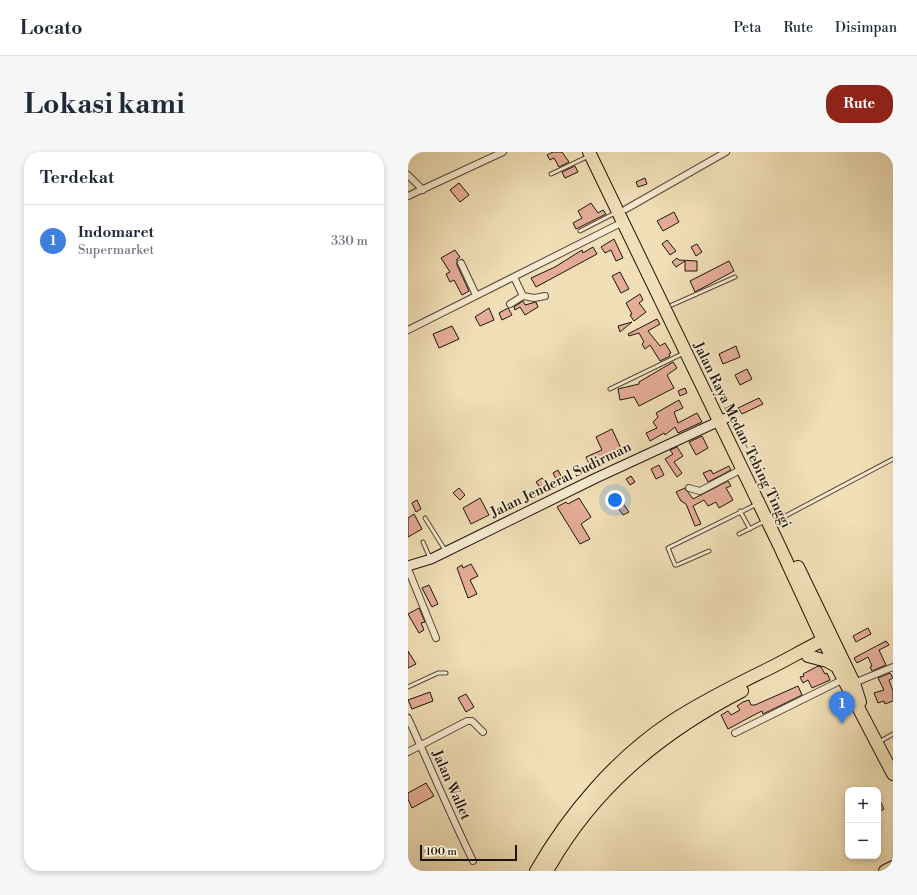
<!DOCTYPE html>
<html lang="id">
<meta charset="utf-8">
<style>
body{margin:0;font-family:"Libre Bodoni",serif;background:#f6f6f7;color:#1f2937}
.controls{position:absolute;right:12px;bottom:12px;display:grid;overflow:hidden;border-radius:8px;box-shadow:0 2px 6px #0003}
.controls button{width:36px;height:36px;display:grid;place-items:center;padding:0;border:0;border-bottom:1px solid #e0e1e3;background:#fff;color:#1f2937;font:20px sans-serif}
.scale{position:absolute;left:12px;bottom:10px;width:97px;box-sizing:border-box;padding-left:4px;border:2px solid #1c150c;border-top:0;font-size:11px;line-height:14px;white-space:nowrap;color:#1c150c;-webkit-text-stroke:3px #f6ead0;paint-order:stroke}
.you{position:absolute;left:207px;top:348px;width:14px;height:14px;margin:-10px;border:3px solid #fff;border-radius:50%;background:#1a73e8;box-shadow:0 0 0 6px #1a73e833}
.badge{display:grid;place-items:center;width:26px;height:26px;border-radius:50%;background:#8f2418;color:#fff;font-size:13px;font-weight:700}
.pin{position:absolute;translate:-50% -33px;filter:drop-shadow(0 1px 2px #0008)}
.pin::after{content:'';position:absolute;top:21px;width:14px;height:12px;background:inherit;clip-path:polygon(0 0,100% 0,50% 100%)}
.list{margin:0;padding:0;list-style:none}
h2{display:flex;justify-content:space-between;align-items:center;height:52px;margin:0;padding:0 16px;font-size:17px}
h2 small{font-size:13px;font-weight:400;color:#747a83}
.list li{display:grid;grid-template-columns:26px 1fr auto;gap:12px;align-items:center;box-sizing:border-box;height:72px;padding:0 16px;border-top:1px solid #e0e1e3}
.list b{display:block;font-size:15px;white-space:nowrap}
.list p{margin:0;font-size:13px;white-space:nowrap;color:#747a83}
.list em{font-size:13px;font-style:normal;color:#747a83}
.map{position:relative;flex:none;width:485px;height:719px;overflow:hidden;border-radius:16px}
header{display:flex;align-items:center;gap:24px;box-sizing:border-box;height:56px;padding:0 20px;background:#fff;border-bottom:1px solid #e0e1e3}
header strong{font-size:19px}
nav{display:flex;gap:22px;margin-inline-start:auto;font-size:14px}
.intro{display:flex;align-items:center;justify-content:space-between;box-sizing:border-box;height:96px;padding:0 24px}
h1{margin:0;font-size:28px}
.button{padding:10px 18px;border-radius:16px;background:#8f2418;color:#fff;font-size:14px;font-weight:700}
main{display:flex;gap:24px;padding:0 24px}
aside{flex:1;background:#fff;border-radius:16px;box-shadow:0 2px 6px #0003}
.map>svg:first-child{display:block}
.building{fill:#e5ad98;stroke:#1c150c}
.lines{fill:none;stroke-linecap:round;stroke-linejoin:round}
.lane-casing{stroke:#514837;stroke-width:5}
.street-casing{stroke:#514837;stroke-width:8}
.secondary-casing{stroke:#1c150c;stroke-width:11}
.highway-casing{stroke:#1c150c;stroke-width:14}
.lane{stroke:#f6ead0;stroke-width:3}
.street{stroke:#f6ead0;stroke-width:6}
.secondary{stroke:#f6ead0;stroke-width:9}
.highway{stroke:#f1dfb7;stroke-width:12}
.labels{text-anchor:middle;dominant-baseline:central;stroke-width:3.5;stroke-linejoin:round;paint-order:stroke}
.street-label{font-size:14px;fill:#1c150c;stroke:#f6ead0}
</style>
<header>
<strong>Locato</strong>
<nav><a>Peta</a><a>Rute</a><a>Disimpan</a></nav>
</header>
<div class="intro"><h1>Lokasi kami</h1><a class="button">Rute</a></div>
<main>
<aside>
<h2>Terdekat<small></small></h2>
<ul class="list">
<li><span class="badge" style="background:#3f7fe0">1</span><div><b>Indomaret</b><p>Supermarket</p></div><em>330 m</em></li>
</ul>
</aside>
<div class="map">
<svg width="485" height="719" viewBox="0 0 485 719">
<rect width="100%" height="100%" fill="#f1dfb7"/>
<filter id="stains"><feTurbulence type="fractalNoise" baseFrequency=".005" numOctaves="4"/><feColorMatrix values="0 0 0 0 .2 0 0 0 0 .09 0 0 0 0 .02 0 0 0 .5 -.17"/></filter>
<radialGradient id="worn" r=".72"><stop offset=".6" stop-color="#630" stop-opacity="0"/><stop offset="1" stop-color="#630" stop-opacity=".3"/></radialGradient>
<path class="building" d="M145,0H154L161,10L151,15L146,6L142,8L139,3Z
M167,14L170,20L157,26L154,20Z
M237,26L239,32L230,35L228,30Z
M51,31L61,43L52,50L42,38Z
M183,51L190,61L195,58L198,62L168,77L165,71L174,66L170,59Z
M266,60L271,70L255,79L249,69Z
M206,87L215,106L208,109L203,98L197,101L193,95Z
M259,88L268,99L262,103L254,92Z
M289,92L294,100L288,104L283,95Z
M185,95L189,102L128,135L123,126L147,115L174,98L175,101Z
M47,98L52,105L49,107V113L61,139L54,143L46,128L42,130L38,122L42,120L33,106Z
M269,106L271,108L289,109V119H277V109L268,115L264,110Z
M321,109L326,119L287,140L282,129Z
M212,120L221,137L213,141L204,124Z
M232,142L235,148L231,151L238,160L226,169L222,163L224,162L218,151Z
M115,149L117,153L128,150L130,155L117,163L112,155L107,158L106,155Z
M81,156L86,168L72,174L67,165Z
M100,156L104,163L94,168L91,161Z
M249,167L252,172L240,179L252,194L257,191L263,201L261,202L262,204L252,209L242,193L237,197L234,192L236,190L231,181L221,184L220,182Z
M224,170L212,180L210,174Z
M44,174L51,187L31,196L25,182Z
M328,194L332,205L315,212L311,202Z
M265,210L269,216L259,223L266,236L231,254L226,245L212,248L210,237L231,232V230Z
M339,217L344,227L332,233L327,223Z
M277,236L279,241L272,244L270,239Z
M351,246L355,252L334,262L330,256Z
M271,248L275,256L266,260L270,271L289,261L294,270L270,281L267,275L257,283L256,281L242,289L238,281L249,276L245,270L250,265L248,261Z
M204,277L215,301L183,316L178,305L194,298L188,285Z
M294,284L300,296L288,303L281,290Z
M269,295L275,304L266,310L274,321L269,325L257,307L265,302L262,298Z
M251,313L256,323L248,327L243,317Z
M321,314L323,318L300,330L295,321L303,318L305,322Z
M150,318L154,326L149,329L145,321Z
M223,324L227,330L222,333L218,327Z
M134,326L142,337L136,341L128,330Z
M320,329L323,334L318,336L325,348L311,356L308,350L300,354L296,348L285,354L293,372L287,374L278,352L273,349L268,340L277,336L285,347Z
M51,336L57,343L52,348L45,341Z
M209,343L221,360L215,363L204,347Z
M72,346L81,363L63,372L55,356Z
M171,346L183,365L173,372L182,387L172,392L149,355L158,350L160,352Z
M9,348L13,357L8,360L4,351Z
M6,362L14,377L0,385V366Z
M63,412L70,424L62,428L69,442L60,446L49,416L54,413L55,416Z
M21,433L30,452L24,455L14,436Z
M11,456L17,470L13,471L16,478L11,481L0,462Z
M460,476L463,482L448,490L445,484Z
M478,489L481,493L471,498L478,513L464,519L462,515L464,514L460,505L449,511L446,506Z
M0,499L8,512L0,516Z
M410,514L413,515L417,522L419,521L422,528L404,536L400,528L395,531L392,525L396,524L395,522Z
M482,521L485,526L481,528L485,539V549L477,552L476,549L470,551L466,541L476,538L470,526Z
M390,534L394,543L355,562L354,559L346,563L320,577L313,563L320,559L323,563L332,558L329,554L335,550L341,548L343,553H347Z
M22,540L25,549L4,557L0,548Z
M58,542L66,555L58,560L50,546Z
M18,631L26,644L4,656L0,647V641Z
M470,645L476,657L470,660Z"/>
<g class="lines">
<g class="lane-casing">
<path id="lane" d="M143,22L181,4
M172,79L207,61
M264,153L327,125
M202,237L274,202
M332,359L342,377
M17,366L37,398
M368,369L485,307
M331,382L357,369
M15,390L22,406
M301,399L269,413H267L260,396L349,352
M0,535L30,521H38
M471,590L485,582"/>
</g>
<g class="street-casing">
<path id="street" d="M0,23L15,38
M0,44L95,0
M218,57L318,0
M53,111L68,143
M106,125L115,144L126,146L137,144
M102,152L115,144
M0,178L215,70
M281,336L292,339L334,317
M0,417L28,486
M446,531L485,515
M0,566C22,614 42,662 65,709
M327,581L434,528
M0,600L59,569H64L75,580"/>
</g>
<g class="secondary-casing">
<path id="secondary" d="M0,414L23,407L188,326L318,266"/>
</g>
<g class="highway-casing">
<path id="highway" d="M181,0L371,393L415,488L485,622
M390,415L446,531L452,550
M400,504L419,509L428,514
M128,719C161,661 208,606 264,569C295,549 329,532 362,516C382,506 402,494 422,485
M139,719C185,637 251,582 334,539
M477,719L485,715"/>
</g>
<use href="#lane" class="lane"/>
<use href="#street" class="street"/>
<use href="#secondary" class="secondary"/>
<use href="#highway" class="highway"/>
</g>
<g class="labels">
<g class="street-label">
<text transform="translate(334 283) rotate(64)">Jalan Raya Medan-Tebing Tinggi</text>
<text transform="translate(153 328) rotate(-26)">Jalan Jenderal Sudirman</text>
<text transform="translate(43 633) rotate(66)">Jalan Wallet</text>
</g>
</g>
<rect width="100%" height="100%" filter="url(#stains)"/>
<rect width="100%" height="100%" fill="url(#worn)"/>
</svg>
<div class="controls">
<button>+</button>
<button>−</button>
</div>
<div class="scale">100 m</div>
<div class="you"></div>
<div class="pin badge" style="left:434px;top:572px;background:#3f7fe0">1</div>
</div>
</main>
